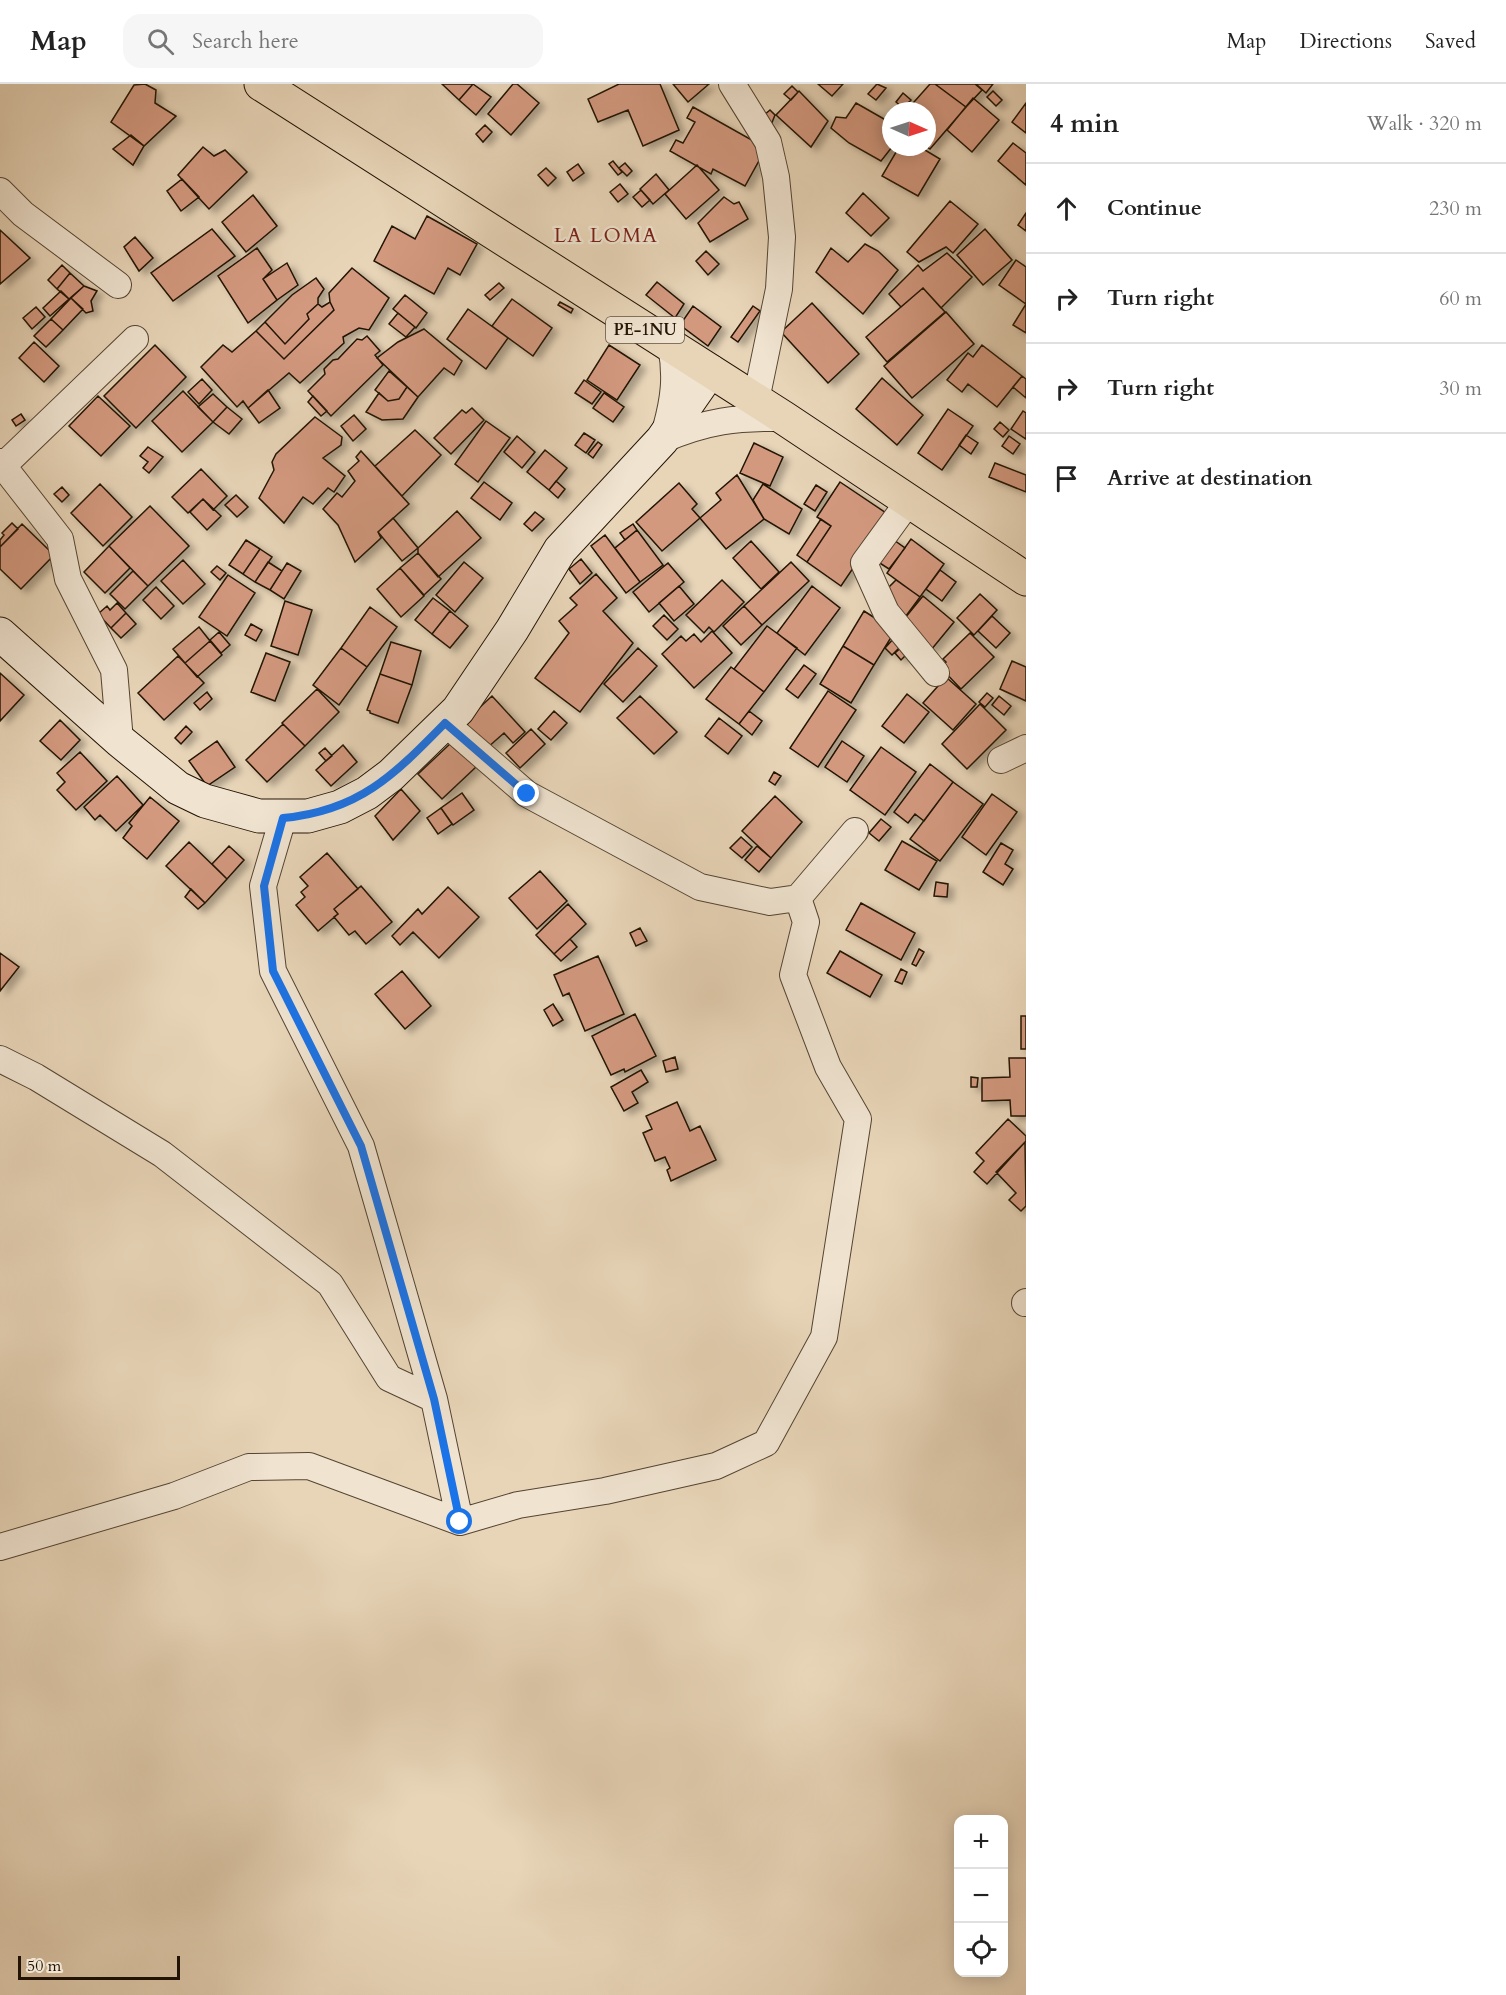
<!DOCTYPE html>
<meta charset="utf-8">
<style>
body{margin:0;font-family:Cardo,serif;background:#f6f6f6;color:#222}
.controls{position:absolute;right:18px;bottom:18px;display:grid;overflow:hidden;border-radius:12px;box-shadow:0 3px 15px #0003}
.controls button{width:54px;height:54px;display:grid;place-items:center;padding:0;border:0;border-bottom:2px solid #e0e0e0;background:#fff;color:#222;font:30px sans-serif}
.compass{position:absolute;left:882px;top:18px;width:54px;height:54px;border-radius:50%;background:#fff;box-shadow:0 3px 15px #0003;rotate:93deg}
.scale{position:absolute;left:18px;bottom:15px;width:162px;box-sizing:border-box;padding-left:6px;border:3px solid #221305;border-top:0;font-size:16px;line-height:21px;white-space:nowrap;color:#221305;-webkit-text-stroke:4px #f0e4d1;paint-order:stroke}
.stop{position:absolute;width:18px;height:18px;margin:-14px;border:4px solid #1a73e8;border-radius:50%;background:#fff}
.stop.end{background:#1a73e8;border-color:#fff;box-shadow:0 2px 6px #0008}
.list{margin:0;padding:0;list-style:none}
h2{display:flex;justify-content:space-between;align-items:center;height:78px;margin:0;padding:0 24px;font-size:26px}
h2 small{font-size:20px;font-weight:400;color:#767676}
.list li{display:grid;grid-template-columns:39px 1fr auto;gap:18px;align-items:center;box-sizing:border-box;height:90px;padding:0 24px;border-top:2px solid #e0e0e0}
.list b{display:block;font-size:22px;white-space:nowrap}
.list em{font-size:20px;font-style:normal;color:#767676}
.icon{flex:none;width:33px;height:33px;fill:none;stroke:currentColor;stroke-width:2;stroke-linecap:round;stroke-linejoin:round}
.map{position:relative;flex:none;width:1026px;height:1911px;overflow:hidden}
header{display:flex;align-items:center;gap:36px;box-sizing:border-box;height:84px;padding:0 30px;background:#fff;border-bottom:2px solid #e0e0e0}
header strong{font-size:28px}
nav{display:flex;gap:33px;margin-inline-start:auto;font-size:21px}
.search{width:420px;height:54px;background:#f6f6f6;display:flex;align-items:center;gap:15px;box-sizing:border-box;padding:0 21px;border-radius:18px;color:#767676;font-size:22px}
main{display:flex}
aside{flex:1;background:#fff}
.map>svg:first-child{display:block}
.building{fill:#d3997f;stroke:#221305;stroke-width:1.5;filter:url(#shadow)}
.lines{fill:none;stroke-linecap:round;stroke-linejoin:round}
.street-casing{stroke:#544432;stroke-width:28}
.secondary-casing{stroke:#221305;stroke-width:35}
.primary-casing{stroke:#221305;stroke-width:35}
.street{stroke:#f0e4d1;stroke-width:26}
.secondary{stroke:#f0e4d1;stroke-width:33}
.primary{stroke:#e8d5b8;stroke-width:33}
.route{stroke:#1a73e8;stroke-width:8}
.labels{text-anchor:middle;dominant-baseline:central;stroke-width:4.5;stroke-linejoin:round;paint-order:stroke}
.shield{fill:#f0e4d1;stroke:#605242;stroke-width:1.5}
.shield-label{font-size:16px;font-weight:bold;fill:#221305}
.neighbourhood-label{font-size:20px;letter-spacing:1.5px;fill:#7a1f14;stroke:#f0e4d1}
</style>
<header>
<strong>Map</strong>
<div class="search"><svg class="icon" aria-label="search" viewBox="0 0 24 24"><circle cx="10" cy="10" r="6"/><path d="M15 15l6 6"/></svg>Search here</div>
<nav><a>Map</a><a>Directions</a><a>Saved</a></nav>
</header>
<main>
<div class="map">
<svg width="1026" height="1911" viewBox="0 0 1026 1911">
<defs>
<filter id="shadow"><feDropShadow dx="6" dy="4" stdDeviation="3" flood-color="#0004"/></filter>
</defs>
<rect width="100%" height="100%" fill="#e8d5b8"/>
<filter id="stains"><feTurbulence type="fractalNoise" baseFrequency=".00333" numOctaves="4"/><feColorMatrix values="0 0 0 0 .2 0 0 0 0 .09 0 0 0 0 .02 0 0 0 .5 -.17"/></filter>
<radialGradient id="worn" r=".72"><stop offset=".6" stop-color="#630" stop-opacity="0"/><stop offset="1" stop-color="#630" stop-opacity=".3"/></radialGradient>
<path class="building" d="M145,0L156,6L155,19L176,32L144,62L111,38L134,1Z
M442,0H473L459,16Z
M473,0L491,13L476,31L459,16Z
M513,0H517L539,19L511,51L488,30Z
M619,0H660L679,46L643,62L628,26L598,38L588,15Z
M673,0H709L688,18Z
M818,0H843L832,12Z
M877,0L886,4L876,16L868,10Z
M930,0H935L966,23L930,65L927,63V27H906Z
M935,0H975L982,6L966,23Z
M976,0H993L986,9Z
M792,2L798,8L791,16L784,10Z
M799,7L828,37L811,63L776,31Z
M993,7L1002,16L996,22L987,13Z
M903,9L911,16L903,24L896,18Z
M973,14L999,36L972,68L947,46Z
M856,19L891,39L892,63L881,77L849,59L831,44L836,33L846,34Z
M1026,19V49L1012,38Z
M693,23L766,64L745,102L713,85L711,90L670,67L676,56L683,59L695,38L687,34Z
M770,26L775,31L771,41L763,32Z
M485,41L492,48L483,58L476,50Z
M131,51L144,62L133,81L113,65Z
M1013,59L1026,69V101L998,77Z
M203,63L214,72L225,66L247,88L209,125L178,91Z
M899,63H920L940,75L918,112L882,92Z
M613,77L622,88L618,91L609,80Z
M625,79L632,87L627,92L619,84Z
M578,80L584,89L573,97L567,88Z
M697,81L719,106L686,135L665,110Z
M546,84L556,94L548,102L538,91Z
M656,90L669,106L653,120L640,105Z
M182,95L199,113L181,127L167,107Z
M620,100L628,110L618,118L610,108Z
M641,106L650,116L642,123L633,113Z
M863,109L889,134L871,152L846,129Z
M253,111L277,142L246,168L222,138Z
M724,113L734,120L739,118L748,135L710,158L698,139Z
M950,117L978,140L953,169L946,163L919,178L907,168Z
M1026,129V147L1018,141Z
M427,132L477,160L460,191L448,184L434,210L374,177L392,142L415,155Z
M212,145L235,172L173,217L151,189Z
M985,145L1012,176L983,201L957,171Z
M0,146L30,174L0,200Z
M135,153L153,174L139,187L124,163Z
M865,160L878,167L898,186L863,230L816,188L831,164L848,178Z
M257,164L272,186L263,195L277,216L248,239L218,192Z
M706,167L719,180L708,191L696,177Z
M947,169L972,193L941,224L923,204L901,223L889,210L918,181L923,187Z
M1016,176L1026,183V220L999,201Z
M287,179L298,201L277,216L263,195Z
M62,181L70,189L57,205L48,196Z
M352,184L389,214L369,246L359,244L343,253L344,259L300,299L289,289L248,324L243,317L237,323L201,283L223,261L232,268L256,247L284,275L334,226L330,218L329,209Z
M70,189L84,202L69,215L57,205Z
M316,194L324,205L318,214V220L307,230L309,235L285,260L265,238L292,211Z
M657,198L684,220L675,234L646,211Z
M499,199L504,204L490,216L485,211Z
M84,202L97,207L91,217L93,227L86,229L71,214Z
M923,204L945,228L887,278L866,253Z
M61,207L69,215L50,232L43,224Z
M405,211L427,229L416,244L393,225Z
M71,214L83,225L63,246L51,235Z
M512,215L552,244L533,272L492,242Z
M330,218L334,226L284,275L256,247L265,238L285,260L309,235L307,230L318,220L322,223Z
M560,218L573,225L571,229L558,221Z
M812,219L859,270L828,299L781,248Z
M1026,220V249L1013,241Z
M693,222L721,243L708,262L680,241Z
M753,222L760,227L738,258L731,253Z
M36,223L45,233L32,245L23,234Z
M468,225L508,254L486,285L447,255Z
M946,228L974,260L912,314L884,282Z
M398,229L415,243L406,253L389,240Z
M51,235L63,246L46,263L34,252Z
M424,245L462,277L454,291L444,284L418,313L377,274L398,258Z
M367,252L380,267L375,271L383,281L331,332L308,307L325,290L324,285L333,276L338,275L357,255L362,256Z
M34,258L59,282L44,298L19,274Z
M155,261L186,293L136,344L104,312Z
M609,261L640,281L617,316L587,296Z
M982,261L1022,292L997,323L968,300L962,308L947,296L968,269L973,273Z
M389,287L407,303L399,315L388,317L375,306Z
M1022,292L1026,295V314L1013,303Z
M882,294L923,331L897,361L856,325Z
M202,295L212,306L199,320L188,308Z
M584,296L601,308L592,320L575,309Z
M407,303L418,313L403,335L382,336L366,328L379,309L388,317L399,315Z
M268,306L280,324L259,339L248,324Z
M183,307L213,338L182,368L152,337Z
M604,309L624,323L613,338L593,324Z
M213,310L227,323L213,338L198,323Z
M98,312L130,342L101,372L69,342Z
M313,312L327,327L321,332L308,318Z
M227,323L242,335L229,350L213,338Z
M472,324L484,336L451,370L434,354L462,326L466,329Z
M948,325L973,342L942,386L918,369Z
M1023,327L1026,329V355L1011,345Z
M21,330L25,336L16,342L12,336Z
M354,331L366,345L353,357L341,342Z
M315,333L342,353L341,361L323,374L345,392L334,408L328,404L313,420L303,413L284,439L259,414L274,386L272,378L276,370Z
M486,337L510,354L478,398L455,380Z
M1000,338L1009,346L1003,353L994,345Z
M415,346L441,371L402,412L375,382Z
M584,349L595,356L586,369L575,361Z
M966,351L978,359L971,370L959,361Z
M517,352L535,368L522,384L504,368Z
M1009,352L1020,360L1013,370L1002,362Z
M598,358L602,361L593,374L588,370Z
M754,359L783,373L770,402L740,389Z
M148,363L163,373L149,389L143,384L148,378L140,372Z
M545,366L567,384L549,406L527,388Z
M361,367L409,420L378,448L381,454L355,478L338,441L323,425L337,409L342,413L355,397L348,387L359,377L356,373Z
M995,379L1026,391V408L989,393Z
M201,385L227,412L213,426L203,415L188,429L172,413Z
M737,391L764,435L726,465L700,434L721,416L716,409Z
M556,397L565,405L558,414L549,406Z
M484,398L512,419L500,436L471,414Z
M840,398L889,431L841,502L807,478L831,442L817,433Z
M679,399L697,420L692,425L700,434L662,467L636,438Z
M100,400L132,433L103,462L71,429Z
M763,400L802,425L789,450L764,435L753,416Z
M816,401L827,408L815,427L804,420Z
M62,403L69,411L62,418L54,410Z
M236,411L248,423L237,433L225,421Z
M203,415L221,432L207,446L190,428Z
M150,422L189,462L148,502L109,462Z
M457,427L481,454L438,493L418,469V464Z
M535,428L544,435L532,447L524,440Z
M393,434L418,464L402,477L378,448Z
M821,435L831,442L807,478L797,471Z
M12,439L18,445L0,463V456L4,451L2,449Z
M22,440L54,471L21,505L0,485V463Z
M633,440L637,446L625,456L620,449Z
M637,446L663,481L640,498L615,464Z
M605,451L640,498L626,509L591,462Z
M891,454L905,464L889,485L875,476Z
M911,455L944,480L920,513L887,489Z
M246,456L260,465L243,490L229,481Z
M751,457L779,488L761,505L733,474Z
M109,462L130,484L105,509L84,488Z
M260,465L272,473L255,498L243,490Z
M418,469L441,495L424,511L400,484Z
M581,475L592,489L580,500L569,485Z
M183,476L205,500L183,520L161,497Z
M268,478L282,487L270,506L255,498Z
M464,478L483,494L455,528L436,511Z
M791,478L809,497L762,541L744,522Z
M287,479L301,487L284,515L270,506Z
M668,479L684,498L649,528L633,508Z
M217,482L226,489L220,496L211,488Z
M400,484L424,512L401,533L377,505Z
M940,486L956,498L942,517L926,505Z
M133,487L148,502L125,525L110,510Z
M596,490L617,514L603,527L633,559L580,628L535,594L569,549L559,537L577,521L570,514Z
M228,491L255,509L227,552L199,533Z
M722,496L744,518L714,548L709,543L704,549L686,531Z
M896,496L920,513L900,540L885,507Z
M679,502L694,520L674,537L659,519Z
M812,502L840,524L805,571L777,549Z
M156,503L174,522L161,535L143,516Z
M980,510L997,526L974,551L957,534Z
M923,512L954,538L931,566L900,540Z
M433,514L450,527L432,550L415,536Z
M285,517L312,526L298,571L271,562Z
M117,519L126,529L111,544L98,530L107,522L110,526Z
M744,522L762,541L741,561L723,542Z
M370,523L397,543L367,583L341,564Z
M450,527L468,542L450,564L432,550Z
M864,527L895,547L874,581L843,562Z
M126,529L136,540L121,554L111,544Z
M664,531L678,545L667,556L653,542Z
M992,532L1010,549L996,564L978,547Z
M251,540L262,546L256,557L245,551Z
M767,542L797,564L764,608L734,585Z
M199,543L210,557L185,579L173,565Z
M712,547L732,569L694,604L662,570L681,552L686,557L694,550L701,558Z
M219,548L230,561L221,569L210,556Z
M970,549L994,573L961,605L941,584L946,578L943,575Z
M895,553L903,560L892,571L885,564Z
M210,557L222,571L197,593L185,579Z
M391,558L421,567L412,601L380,590Z
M904,561L910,567L901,576L895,569Z
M843,562L874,581L851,619L820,600Z
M341,564L367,583L339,621L313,601Z
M638,564L657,582L623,618L604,600Z
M266,569L290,578L275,617L251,608Z
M178,572L204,599L164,636L138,609Z
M1012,577L1026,583V617L1000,605Z
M804,581L816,590L798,614L786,605Z
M731,583L764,608L739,640L706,615Z
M0,589L24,611L0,637Z
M380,590L412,601L398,639L370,629V627L367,626Z
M946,593L976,620L953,646L923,619Z
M317,605L339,628L305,662L282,639Z
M828,607L856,626L818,683L790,664Z
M207,608L212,615L200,626L194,619Z
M987,609L993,614L985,623L979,618Z
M907,610L929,628L904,659L882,642Z
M492,612L525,648L513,659L504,649L487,664L464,638Z
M640,612L677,648L654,670L617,634Z
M999,612L1011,622L1004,631L992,621Z
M980,620L1006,646L967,685L942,660Z
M554,627L567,639L551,656L538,645Z
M749,627L762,637L752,651L739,640Z
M719,634L742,652L728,670L705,652Z
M60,636L80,656L61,676L40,657Z
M283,640L305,662L267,698L246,676Z
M186,642L192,648L181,660L175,654Z
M531,645L545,660L520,684L506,669Z
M217,657L235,683L207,702L189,677Z
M842,657L864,672L847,698L825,683Z
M452,658L476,683L442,715L418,690Z
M343,661L357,678L331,702L316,686Z
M881,663L916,688L885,731L850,706Z
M325,664L332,672L326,677L319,669Z
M80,668L107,697L76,726L57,706L65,698L57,689Z
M930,680L953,698L924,737L915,730L908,739L894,728Z
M774,688L781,692L775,701L769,697Z
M117,692L143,721L116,747L100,731L95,736L84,723Z
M953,698L983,720L940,777L910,755Z
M401,705L420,727L393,756L375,732Z
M462,709L474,726L453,741L441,724Z
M992,710L1017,728L986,771L962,753Z
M775,712L802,738L771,774L742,747Z
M150,713L179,737L147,775L123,754L132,742L129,739Z
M441,724L452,740L438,750L427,734Z
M881,735L891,743L879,757L869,749Z
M741,753L752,763L742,774L730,764Z
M902,757L937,777L919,806L885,786Z
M189,758L227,795L205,819L166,782Z
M1001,759L1013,766L1005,780L1013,785L1003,801L983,788Z
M229,762L244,776L227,795L212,780Z
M757,762L771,774L759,788L745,776Z
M327,769L358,805L334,825L338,830L318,847L296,821L305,813L301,808L308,802L300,793Z
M540,787L567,817L537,845L509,814Z
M936,798L948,800L947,813L934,812Z
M361,802L392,838L366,860L355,847L349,851L334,833L338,830L334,825Z
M448,803L479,833L439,874L413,848L400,861L392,852L418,825L422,830Z
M191,805L205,819L198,825L185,813Z
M861,819L915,849L901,876L846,846Z
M568,820L586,840L554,870L536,851Z
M640,844L647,857L636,862L630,849Z
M570,855L577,863L561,877L554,870Z
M919,865L924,868L916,882L912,880Z
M840,867L882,891L870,913L827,889Z
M0,869L19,883L0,907Z
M598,872L624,930L585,947L569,909L563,912L554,891Z
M901,885L907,888L902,900L895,897Z
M402,887L431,922L405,945L375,910Z
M553,920L563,936L553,942L544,926Z
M635,930L656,972L625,988L624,985L611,991L592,952Z
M1021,932H1026V965H1021Z
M675,973L678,985L666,988L663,977Z
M1009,974H1026V1032H1011L1010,1016L982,1017V994L1010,993Z
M641,986L648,998L632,1008L638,1019L624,1027L611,1003Z
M971,993L978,994L977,1003H971Z
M677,1018L690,1047L700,1042L716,1076L671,1097L667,1086L670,1084L665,1073L655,1077L643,1049L652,1045L646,1032Z
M1008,1035L1026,1052V1057L987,1100L974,1088L984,1077L976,1069Z
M1025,1058L1026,1122L1021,1127L1009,1116L1016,1109L996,1088Z"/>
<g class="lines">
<g class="street-casing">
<path id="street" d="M732,0L768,58L776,93L782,153L779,205L756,316
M0,107L23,130L118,201
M666,344C674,315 677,292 671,262
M662,356C706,337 737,333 784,334
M0,378L60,455L68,495L114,586L120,657
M3,382L135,255
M909,417L864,479L886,528L936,589
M445,639L527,710L700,803L770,818L798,814L855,747
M1001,676L1026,664
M283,734L263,802L273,887L361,1062L434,1315L460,1438
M0,975L36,993L162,1070L330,1200L389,1294L434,1315
M1025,1219L1026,1218
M0,1463L174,1412L249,1383L309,1382L460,1438L518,1421L605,1407L716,1382L766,1359L824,1253L858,1035L828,983L793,891L806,838L798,814"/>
</g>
<g class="secondary-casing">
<path id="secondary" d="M0,550L120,657L178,704L205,717L259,732H308L340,723L367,709L391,691L458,626L512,546L560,466L662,356L710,287"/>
</g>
<g class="primary-casing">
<path id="primary" d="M261,0L784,334L1026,495"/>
</g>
<use href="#street" class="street"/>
<use href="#secondary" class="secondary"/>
<use href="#primary" class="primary"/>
</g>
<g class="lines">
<path class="route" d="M460,1438L434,1315L361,1062L273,887L264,802L283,734C359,727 394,691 445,639L527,710"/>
</g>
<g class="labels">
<rect class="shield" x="606" y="233" width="78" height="26" rx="4.5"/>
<g class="shield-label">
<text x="645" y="246">PE-1NU</text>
</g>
<g class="neighbourhood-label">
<text x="606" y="151">LA LOMA</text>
</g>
</g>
<rect width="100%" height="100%" filter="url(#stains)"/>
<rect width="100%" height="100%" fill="url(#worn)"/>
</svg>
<div class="controls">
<button>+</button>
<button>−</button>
<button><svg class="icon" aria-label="locate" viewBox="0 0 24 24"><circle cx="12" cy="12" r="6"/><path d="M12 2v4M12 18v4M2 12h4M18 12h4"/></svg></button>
</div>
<svg class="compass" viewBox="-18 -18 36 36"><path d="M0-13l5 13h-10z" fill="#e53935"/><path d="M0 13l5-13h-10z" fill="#767676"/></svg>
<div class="scale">50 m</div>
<div class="stop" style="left:460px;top:1438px"></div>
<div class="stop end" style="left:527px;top:710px"></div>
</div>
<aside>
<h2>4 min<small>Walk · 320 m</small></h2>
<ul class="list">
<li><svg class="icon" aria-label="ahead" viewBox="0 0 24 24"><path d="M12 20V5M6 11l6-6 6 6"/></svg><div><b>Continue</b></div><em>230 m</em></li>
<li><svg class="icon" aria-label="right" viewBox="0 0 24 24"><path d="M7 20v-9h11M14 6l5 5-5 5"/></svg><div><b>Turn right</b></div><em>60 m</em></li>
<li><svg class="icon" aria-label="right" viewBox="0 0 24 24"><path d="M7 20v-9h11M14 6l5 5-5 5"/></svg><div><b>Turn right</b></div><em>30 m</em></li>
<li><svg class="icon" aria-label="arrive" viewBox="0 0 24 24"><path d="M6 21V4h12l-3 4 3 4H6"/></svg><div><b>Arrive at destination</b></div></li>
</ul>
</aside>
</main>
